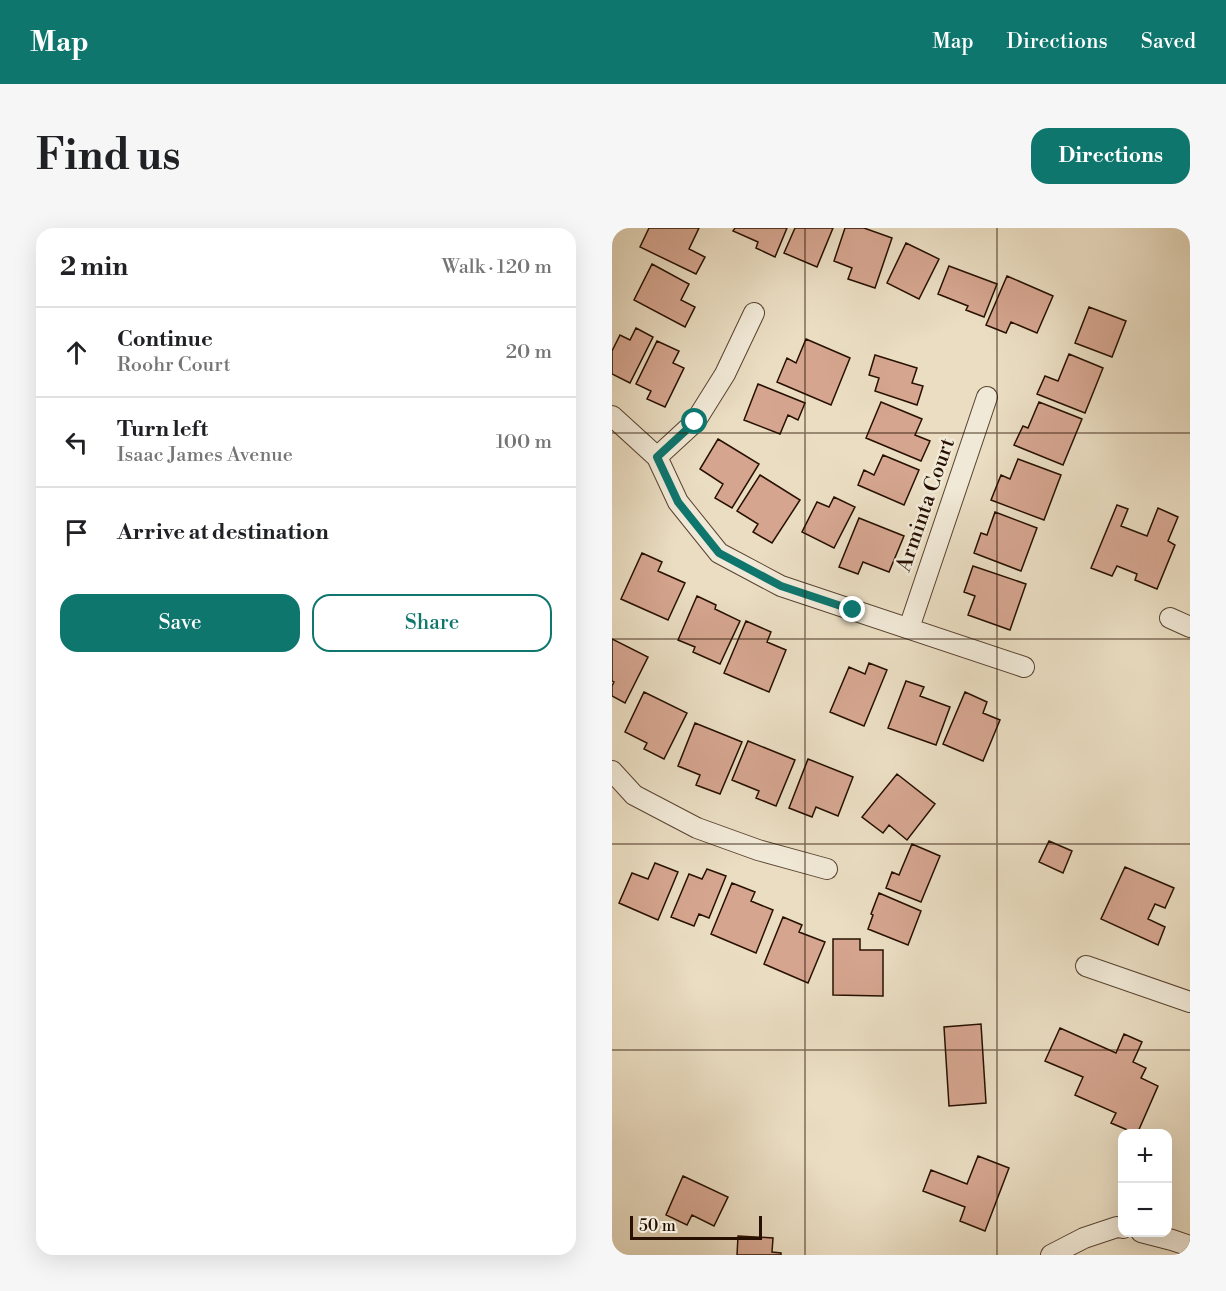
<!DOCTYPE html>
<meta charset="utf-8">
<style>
body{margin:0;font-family:"Libre Bodoni",serif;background:#f6f6f6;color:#202124}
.controls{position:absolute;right:18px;bottom:18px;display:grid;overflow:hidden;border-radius:12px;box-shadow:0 6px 24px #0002}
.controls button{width:54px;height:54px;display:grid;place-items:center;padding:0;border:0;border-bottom:2px solid #e0e0e0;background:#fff;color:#202124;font:30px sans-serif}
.scale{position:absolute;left:18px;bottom:15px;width:132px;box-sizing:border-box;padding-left:6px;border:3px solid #271000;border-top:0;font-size:16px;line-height:21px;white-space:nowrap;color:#271000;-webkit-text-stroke:4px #f1e9d7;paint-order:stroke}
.stop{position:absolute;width:18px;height:18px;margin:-14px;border:4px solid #0f766e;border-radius:50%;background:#fff}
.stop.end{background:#0f766e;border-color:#fff;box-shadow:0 2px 6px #0008}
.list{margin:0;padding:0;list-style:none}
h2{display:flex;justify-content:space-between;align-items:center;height:78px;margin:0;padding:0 24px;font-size:26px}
h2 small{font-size:20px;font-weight:400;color:#757577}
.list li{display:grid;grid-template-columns:39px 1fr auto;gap:18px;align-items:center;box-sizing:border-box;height:90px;padding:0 24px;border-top:2px solid #e0e0e0}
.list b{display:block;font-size:22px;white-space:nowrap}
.list p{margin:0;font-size:20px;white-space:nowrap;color:#757577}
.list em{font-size:20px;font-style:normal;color:#757577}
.actions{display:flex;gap:12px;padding:18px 24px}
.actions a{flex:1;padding:14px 0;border:2px solid #0f766e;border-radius:18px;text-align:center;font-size:21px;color:#0f766e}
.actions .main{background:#0f766e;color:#fff}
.icon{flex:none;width:33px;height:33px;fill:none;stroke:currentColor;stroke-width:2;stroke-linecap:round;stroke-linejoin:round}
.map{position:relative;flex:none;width:578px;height:1027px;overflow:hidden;border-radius:18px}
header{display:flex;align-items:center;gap:36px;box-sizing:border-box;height:84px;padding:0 30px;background:#0f766e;color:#fff}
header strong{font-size:28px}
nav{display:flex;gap:33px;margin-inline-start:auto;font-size:21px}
.intro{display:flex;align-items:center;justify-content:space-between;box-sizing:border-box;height:144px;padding:0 36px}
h1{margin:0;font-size:42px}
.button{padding:15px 27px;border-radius:18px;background:#0f766e;color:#fff;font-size:21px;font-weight:700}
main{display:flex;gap:36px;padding:0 36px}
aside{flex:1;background:#fff;border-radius:18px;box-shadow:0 6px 24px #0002}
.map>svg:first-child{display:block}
.building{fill:#d5a58f;stroke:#271000;stroke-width:1.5}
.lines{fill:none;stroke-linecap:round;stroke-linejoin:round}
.minor-casing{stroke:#584330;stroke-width:22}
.minor{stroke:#f1e9d7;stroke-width:20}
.route{stroke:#0f766e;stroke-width:8}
.grid{fill:none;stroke:#271000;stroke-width:1.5;stroke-opacity:0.55}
.labels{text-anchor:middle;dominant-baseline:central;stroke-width:5;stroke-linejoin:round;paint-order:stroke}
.street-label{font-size:21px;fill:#271000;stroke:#f1e9d7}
</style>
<header>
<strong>Map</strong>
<nav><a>Map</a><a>Directions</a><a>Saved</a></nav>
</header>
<div class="intro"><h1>Find us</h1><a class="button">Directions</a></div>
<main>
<aside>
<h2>2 min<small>Walk · 120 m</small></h2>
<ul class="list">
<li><svg class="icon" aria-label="ahead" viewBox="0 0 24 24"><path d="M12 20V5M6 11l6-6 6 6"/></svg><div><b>Continue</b><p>Roohr Court</p></div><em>20 m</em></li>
<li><svg class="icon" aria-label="left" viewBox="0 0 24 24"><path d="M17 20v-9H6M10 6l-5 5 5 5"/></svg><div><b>Turn left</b><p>Isaac James Avenue</p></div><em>100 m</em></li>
<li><svg class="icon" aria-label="arrive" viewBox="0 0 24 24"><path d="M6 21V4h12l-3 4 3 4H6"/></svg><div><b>Arrive at destination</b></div></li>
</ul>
<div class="actions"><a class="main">Save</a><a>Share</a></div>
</aside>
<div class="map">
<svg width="578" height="1027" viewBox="0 0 578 1027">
<rect width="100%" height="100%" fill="#eaddc2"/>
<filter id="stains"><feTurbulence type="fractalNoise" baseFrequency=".00333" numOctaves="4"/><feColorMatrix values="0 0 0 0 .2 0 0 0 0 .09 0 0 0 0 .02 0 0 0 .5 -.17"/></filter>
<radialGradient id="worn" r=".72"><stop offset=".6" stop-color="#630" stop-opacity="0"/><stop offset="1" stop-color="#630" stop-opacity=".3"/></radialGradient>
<path class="building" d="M37,0H87L77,21L93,29L84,46L28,19Z
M123,0H175L163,29L144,20L146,14L121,3Z
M183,0H221L205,39L172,25Z
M233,0H252L280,10L263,60L236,51L240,40L222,33Z
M294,15L327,31L307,71L275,55Z
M40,36L77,56L69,72L83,79L73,99L22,72Z
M337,38L385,56L372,89L354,82L356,78L326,66Z
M395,48L441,68L425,105L399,94L394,105L374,97Z
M477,79L514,93L500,129L463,115Z
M24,100L41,109L18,155L0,146V123L8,107L18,112Z
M194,111L238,130L219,177L165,154L175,130L184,135Z
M45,113L67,123L61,135L72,140L53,179L35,171L39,163L24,156Z
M457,126L491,140L473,185L425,166L433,148L446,153Z
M263,127L305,140L300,155L311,158L305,177L263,163L267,150L257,147Z
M146,156L193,175L186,192L176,187L168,206L132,192Z
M269,174L310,191L303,207L318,213L309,233L254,210Z
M427,174L470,191L451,237L402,217L411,198L416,200Z
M106,211L147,236L120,280L103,270L111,256L88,241Z
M271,227L307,242L292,277L246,257L252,242L262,247Z
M406,231L449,247L432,292L379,272L389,247L398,251Z
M148,247L188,272L160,315L141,304L146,296L125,283Z
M222,269L243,279L222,320L190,304L205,274L217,279Z
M505,277L516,281L509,298L535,308L546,280L566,289L556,313L563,317L545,361L523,352L525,346L505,338L500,348L479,340Z
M383,284L425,300L409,343L362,325L369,305L375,307Z
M247,290L292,308L277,344L251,334L246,346L227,339Z
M30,325L50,334L46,343L73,355L56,392L9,371Z
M361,338L414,356L398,402L356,387L363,368L352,364Z
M85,368L104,377L103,381L128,393L108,436L81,424L83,419L66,412Z
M134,393L159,404L155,414L174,422L157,464L112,445Z
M0,411L36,429L13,475L0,468V458L2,454L0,453Z
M257,435L275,442L252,498L218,484L237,439L253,446Z
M294,453L312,459L308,468L338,479L324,517L276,500Z
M32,464L75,485L52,531L32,521L35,515L13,504Z
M353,464L375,474L371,485L388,492L371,533L331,516Z
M83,495L130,514L108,566L84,557L88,547L66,538Z
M136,513L183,532L164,578L144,570L147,563L120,552Z
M196,531L241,549L226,588L204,579L200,589L177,580Z
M285,546L323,576L295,612L277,597L271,605L250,589Z
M437,613L460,623L451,645L427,634Z
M300,616L328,628L309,674L274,660L280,644L287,647Z
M43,635L66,644L46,692L7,675L20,645L36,651Z
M513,639L562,660L553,680L543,676L536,691L553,699L546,717L489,691Z
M95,641L114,648L97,690L87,686L82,698L59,689L77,646L90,651Z
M120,655L143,664L139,673L161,682L144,725L99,706Z
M267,665L309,683L296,717L256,701L261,687L259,686Z
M171,689L190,697L187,704L213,714L196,755L152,736Z
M221,711H248V722H271V768L221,767Z
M369,796L374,875L337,878L332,799Z
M448,800L504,825L512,806L530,814L521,834L534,840L529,850L546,858L525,906L499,895L504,885L463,867L471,849L433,833Z
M366,928L397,940L373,1003L348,993L353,979L311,963L319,942L355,956Z
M71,948L116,969L102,998L80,987L75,997L54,987Z
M126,1008L161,1010L160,1024L169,1025V1027H125Z"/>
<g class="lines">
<g class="minor-casing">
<path id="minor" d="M0,188L45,229L66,274L107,325L169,358L412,439
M45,229L83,194L113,146L142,85
M558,390L578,399
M297,400L375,169
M0,543L22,567L85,600L146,622L215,641
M474,738L578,774
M529,1004L560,1012L578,1018
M439,1027L472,1010L505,999L511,1000"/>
</g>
<use href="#minor" class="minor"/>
</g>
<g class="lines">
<path class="route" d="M83,194L45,229L66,274L107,325L169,358L241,382"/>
</g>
<path class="grid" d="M193,0V1027M385,0V1027M0,205H578M0,411H578M0,616H578M0,822H578"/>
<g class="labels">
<g class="street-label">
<text transform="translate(314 277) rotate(-71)">Arminta Court</text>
</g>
</g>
<rect width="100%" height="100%" filter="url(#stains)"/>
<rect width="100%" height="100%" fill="url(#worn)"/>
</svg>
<div class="controls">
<button>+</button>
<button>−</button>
</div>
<div class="scale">50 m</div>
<div class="stop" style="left:83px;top:194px"></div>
<div class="stop end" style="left:241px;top:382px"></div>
</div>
</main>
